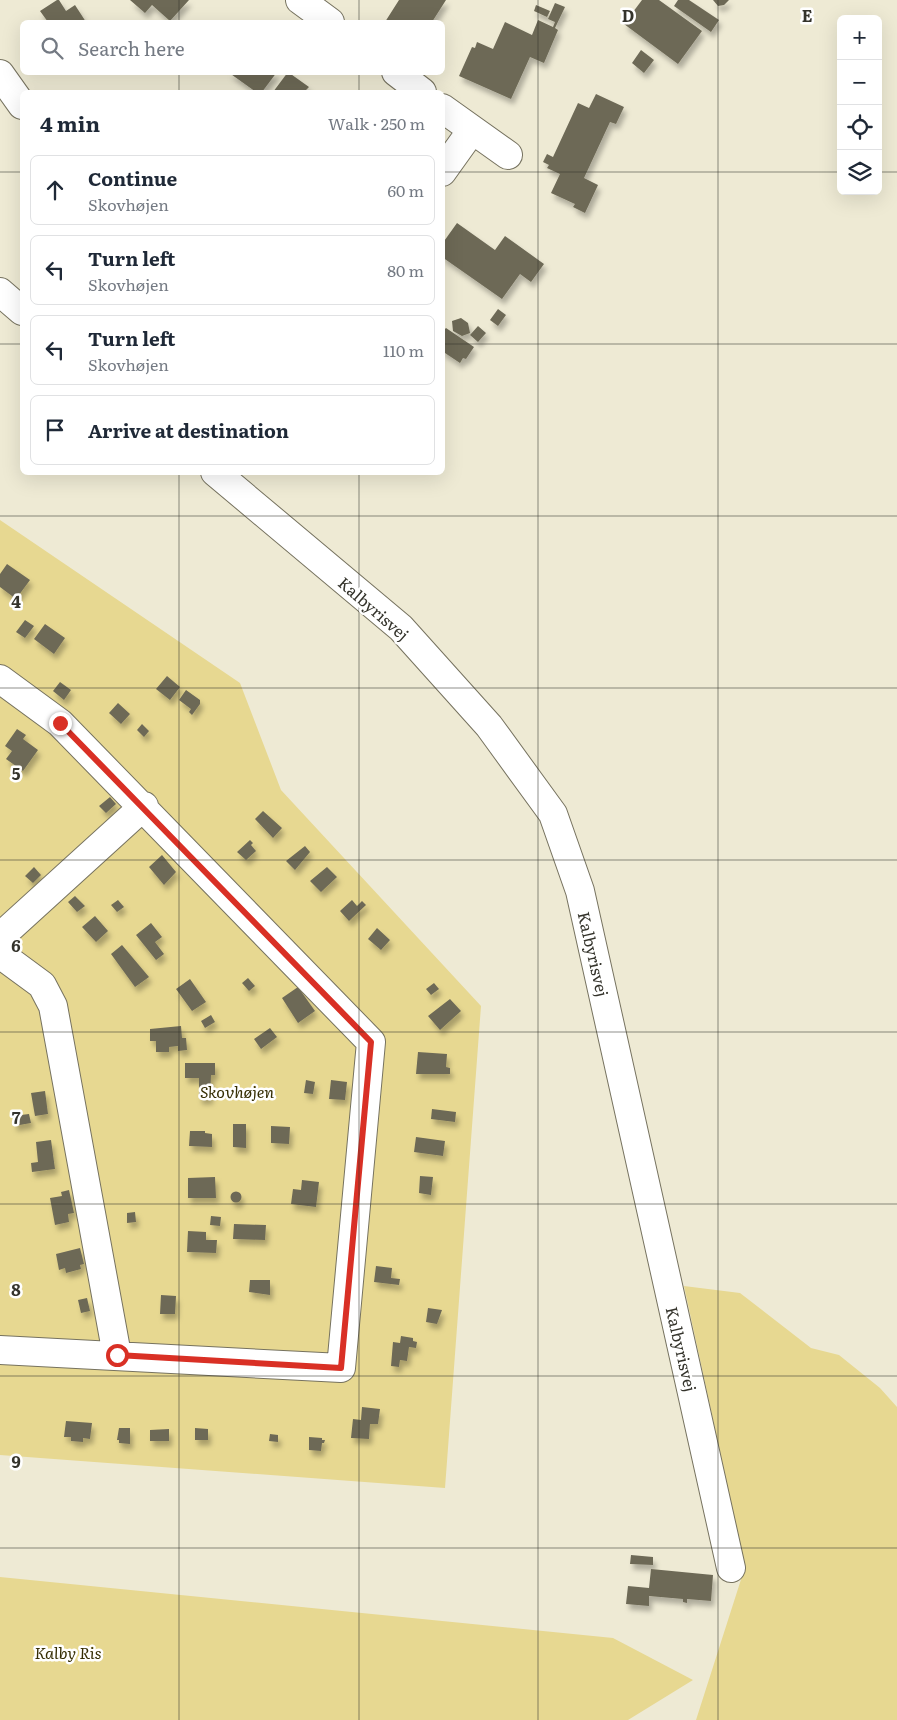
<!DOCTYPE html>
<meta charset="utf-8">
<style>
body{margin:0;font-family:Literata,serif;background:#f2f2f3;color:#1f2937}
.controls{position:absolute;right:15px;top:15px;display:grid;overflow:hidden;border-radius:8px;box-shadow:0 5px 20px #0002}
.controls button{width:45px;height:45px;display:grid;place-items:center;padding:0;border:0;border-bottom:1px solid #e0e1e3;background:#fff;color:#1f2937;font:25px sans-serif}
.stop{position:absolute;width:15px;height:15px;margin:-11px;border:4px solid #d93025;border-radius:50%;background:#fff}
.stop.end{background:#d93025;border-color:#fff;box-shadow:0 1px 5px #0008}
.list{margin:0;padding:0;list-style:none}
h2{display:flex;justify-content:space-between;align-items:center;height:65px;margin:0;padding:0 20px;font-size:21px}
h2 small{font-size:16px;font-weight:400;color:#747a83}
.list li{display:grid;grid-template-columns:32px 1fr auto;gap:15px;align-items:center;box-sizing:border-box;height:70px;margin:0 10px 10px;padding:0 10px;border:1px solid #e0e1e3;border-radius:8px}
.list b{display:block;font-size:19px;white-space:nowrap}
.list p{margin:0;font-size:16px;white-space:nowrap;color:#747a83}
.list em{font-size:16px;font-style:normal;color:#747a83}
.icon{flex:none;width:28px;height:28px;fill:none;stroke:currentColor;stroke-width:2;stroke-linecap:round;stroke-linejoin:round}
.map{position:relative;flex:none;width:897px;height:1720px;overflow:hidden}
.search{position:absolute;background:#fff;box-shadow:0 5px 20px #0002;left:20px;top:20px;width:425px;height:55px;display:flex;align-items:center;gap:12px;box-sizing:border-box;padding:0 18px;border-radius:8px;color:#747a83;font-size:19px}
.panel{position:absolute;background:#fff;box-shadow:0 5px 20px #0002;left:20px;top:90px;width:425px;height:385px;border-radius:8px}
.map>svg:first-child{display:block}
.green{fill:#e7d891}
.building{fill:#6d6956;filter:url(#shadow)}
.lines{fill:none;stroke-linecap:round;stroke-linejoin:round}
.minor-casing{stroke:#76725f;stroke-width:30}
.minor{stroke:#fff;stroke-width:28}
.route{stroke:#d93025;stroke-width:6}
.grid{fill:none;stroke:#34332b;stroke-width:1;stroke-opacity:0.55}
.labels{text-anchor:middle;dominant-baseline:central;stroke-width:5;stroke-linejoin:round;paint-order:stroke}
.street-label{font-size:16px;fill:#34332b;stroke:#fff}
.park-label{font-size:16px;font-style:italic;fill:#352d03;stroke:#fff}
.grid-label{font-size:16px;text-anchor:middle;font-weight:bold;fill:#34332b;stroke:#fff;stroke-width:5;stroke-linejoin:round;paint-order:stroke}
</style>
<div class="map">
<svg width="897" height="1720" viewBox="0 0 897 1720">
<defs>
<filter id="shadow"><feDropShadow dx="3" dy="5.5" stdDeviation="2.5" flood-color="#0004"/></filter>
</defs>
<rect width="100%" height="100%" fill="#eeead4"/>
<path class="green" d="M0,520L240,683L281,790L481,1006L445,1488L0,1455Z
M684,1286L740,1293L811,1348L839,1355L880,1388L897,1407V1720H696L745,1567Z
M0,1577L613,1638L693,1680L628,1720H0Z"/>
<path class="building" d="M57,0H59L66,11L75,5L86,22H48L40,11Z
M130,0H189L170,21L152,5L145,13Z
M399,0H446L432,22H385Z
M642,0H659L702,31L678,64L624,24Z
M678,0H689L719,20L711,32L674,6Z
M713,0H729L724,5L718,6Z
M555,3L565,7L555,28L558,30L544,63L530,57L511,99L459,76L472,47L475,48L477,42L493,49L505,22L532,35L538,20L553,27L555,22L548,19Z
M536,5L550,11L547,17L534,11Z
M641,50L654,60L644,73L632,63Z
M228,72H277L262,92H256Z
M288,72L309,87L304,92H273Z
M596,94L624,107L616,124L610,122L584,178L598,185L585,213L573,207L575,204L551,193L560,174L547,168L549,165L543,162L547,154L553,157L578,103L589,108Z
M457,223L495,250L505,236L544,264L531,282L520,274L502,299L442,257V244Z
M498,309L506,315L498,326L490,320Z
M461,318L468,323L470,333L462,336L453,331L452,321Z
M478,326L486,333L478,342L470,335Z
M446,328L474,347L466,359L463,358L460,363L442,351V332Z
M7,564L30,580L16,599L0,587V574Z
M25,620L34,626L25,638L16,632Z
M45,624L65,638L54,654L34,639Z
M167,676L180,687L170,700L156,689Z
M60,682L71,690L64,700L53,691Z
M186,690L200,700V704L192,715L189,712L191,709L179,700Z
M118,703L130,714L121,724L109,713Z
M142,724L149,731L144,737L137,730Z
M17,729L26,735L23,739L38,750L23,771L6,759L12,751L5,746Z
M110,797L116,804L106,813L99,806Z
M263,811L282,828L273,838L255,819Z
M250,840L253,843L251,845L256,851L246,860L237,852Z
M305,846L310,852L295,870L286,861Z
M162,855L176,872L164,885L149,867Z
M34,867L41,875L33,883L25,876Z
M327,867L337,877L321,892L310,881Z
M75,896L85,906L77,912L68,902Z
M118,900L124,907L117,912L111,905Z
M352,900L357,906L362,901L366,905L349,921L340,911Z
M95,916L108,931L96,942L82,927Z
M151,923L162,937L155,942L164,954L156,960L136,935Z
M377,928L390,940L381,950L368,939Z
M122,945L149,977L135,987L111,954Z
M248,978L255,986L249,991L242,983Z
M190,979L206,1002L192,1011L176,989Z
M434,983L439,989L431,995L426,989Z
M298,987L315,1011L298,1023L282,998Z
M450,999L461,1011L440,1030L428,1016Z
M211,1015L215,1022L205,1028L201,1021Z
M181,1026L182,1038H186L187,1050L178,1051V1046L169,1047V1052H156V1041H150V1029Z
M270,1028L277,1037L261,1049L254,1039Z
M418,1052L447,1054L446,1067L450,1068V1074H416Z
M185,1063H215V1075H211L210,1099H199V1078H185Z
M306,1080L315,1082L313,1094L304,1093Z
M331,1080L347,1082L345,1100L329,1099Z
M45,1091L48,1114L35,1116L31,1093Z
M432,1109L456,1112L455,1122L431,1119Z
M29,1114L31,1123L14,1126L13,1116Z
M233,1124H246V1148L233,1147Z
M271,1126L290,1127L289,1144L271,1143Z
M190,1131H205V1133L212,1134V1147L189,1146Z
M416,1137L445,1141L443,1156L414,1152Z
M51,1140L55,1169L32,1172L31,1163L38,1162L36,1142Z
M420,1176L433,1177L431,1195L419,1193Z
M215,1177L216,1198H188V1178Z
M302,1180L319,1182L316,1207L291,1204L293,1189L301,1190Z
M69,1190L74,1213L68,1214L69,1222L55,1225L50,1198L62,1196L61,1192Z
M230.5 1197a5.5 5.5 0 1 1 11 0a5.5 5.5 0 1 1-11 0Z
M135,1212L136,1222L127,1223V1213Z
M211,1216L221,1217L220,1226L210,1225Z
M234,1224L266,1225L265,1240L233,1239Z
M188,1231L206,1232V1240H217L216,1253L187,1252Z
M80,1248L84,1264L80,1265L81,1269L66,1273L65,1268L59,1270L56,1254Z
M376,1266L392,1268L391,1278L400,1279L399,1285L374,1282Z
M250,1280H270V1295L249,1292Z
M161,1295L176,1296L175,1314H160Z
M87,1298L90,1311L81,1313L78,1300Z
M428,1308L442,1310L437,1324L426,1322Z
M401,1336L413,1338V1341L417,1342L416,1348L409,1347L407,1361L400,1360L399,1367L391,1366L393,1342L400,1343Z
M362,1407L380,1409L378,1424H370L369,1439L351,1438L353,1419L361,1420Z
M66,1421L92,1423L90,1439L83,1438V1442L71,1441V1437H64Z
M119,1428H130V1444L119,1443V1440H117Z
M195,1428L208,1429V1440H195Z
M169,1429V1441H150V1430Z
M270,1434L278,1435V1442L269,1441Z
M309,1437L322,1438V1440H325L324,1443H322L321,1451L309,1450Z
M631,1555L653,1557V1565L630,1564Z
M651,1569L713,1575L711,1601L687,1599V1603L683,1602V1599L649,1596V1606L626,1604L628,1586L649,1588Z"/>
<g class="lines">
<g class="minor-casing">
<path id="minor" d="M300,0L330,22
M396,72L422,92
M0,74L22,105
M442,108L508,155
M442,172L472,130
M0,292L22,311
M215,472L401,628L489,726L553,814L580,891L731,1568
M0,679L60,723L371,1042L341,1368L0,1350
M0,937L144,806
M0,954L42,985L53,1006L117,1355"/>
</g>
<use href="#minor" class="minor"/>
</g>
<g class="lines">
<path class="route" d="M60,723L371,1042L341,1368L117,1355"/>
</g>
<path class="grid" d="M179,0V22M359,0V22M538,0V1720M718,0V1720M179,72V92M359,72V92M0,172H22M442,172H841M878,172H897M0,344H22M442,344H897M179,472V1720M359,472V1720M0,516H897M0,688H897M0,860H897M0,1032H897M0,1204H897M0,1376H897M0,1548H897"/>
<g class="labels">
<g class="street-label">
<text transform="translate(374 608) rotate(41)">Kalbyrisvej</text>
<text transform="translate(594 954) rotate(77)">Kalbyrisvej</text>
<text transform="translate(682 1349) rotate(77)">Kalbyrisvej</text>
</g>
<g class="park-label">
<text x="237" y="1091">Skovhøjen</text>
<text x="68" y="1652">Kalby Ris</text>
</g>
</g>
<g class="grid-label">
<text x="628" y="22">D</text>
<text x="807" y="22">E</text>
<text x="16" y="608">4</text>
<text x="16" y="780">5</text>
<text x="16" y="952">6</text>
<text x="16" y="1124">7</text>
<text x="16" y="1296">8</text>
<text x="16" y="1468">9</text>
</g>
</svg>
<div class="controls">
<button>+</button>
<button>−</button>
<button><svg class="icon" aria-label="locate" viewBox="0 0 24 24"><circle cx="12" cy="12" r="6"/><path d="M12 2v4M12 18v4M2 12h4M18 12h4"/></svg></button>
<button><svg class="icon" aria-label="layers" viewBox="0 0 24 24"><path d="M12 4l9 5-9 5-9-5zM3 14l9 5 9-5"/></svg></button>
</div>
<div class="stop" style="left:117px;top:1355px"></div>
<div class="stop end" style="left:60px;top:723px"></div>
<div class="search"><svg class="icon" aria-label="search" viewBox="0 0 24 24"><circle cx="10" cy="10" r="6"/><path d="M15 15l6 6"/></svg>Search here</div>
<section class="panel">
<h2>4 min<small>Walk · 250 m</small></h2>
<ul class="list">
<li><svg class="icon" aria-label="ahead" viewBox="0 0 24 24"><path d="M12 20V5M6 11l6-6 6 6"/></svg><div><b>Continue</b><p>Skovhøjen</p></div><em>60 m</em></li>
<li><svg class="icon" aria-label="left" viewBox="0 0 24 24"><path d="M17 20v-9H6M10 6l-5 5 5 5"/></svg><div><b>Turn left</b><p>Skovhøjen</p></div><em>80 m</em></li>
<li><svg class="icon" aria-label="left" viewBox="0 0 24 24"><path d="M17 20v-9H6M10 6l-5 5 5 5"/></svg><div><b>Turn left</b><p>Skovhøjen</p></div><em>110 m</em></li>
<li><svg class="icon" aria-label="arrive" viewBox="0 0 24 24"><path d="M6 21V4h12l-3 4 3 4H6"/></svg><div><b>Arrive at destination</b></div></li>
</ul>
</section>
</div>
